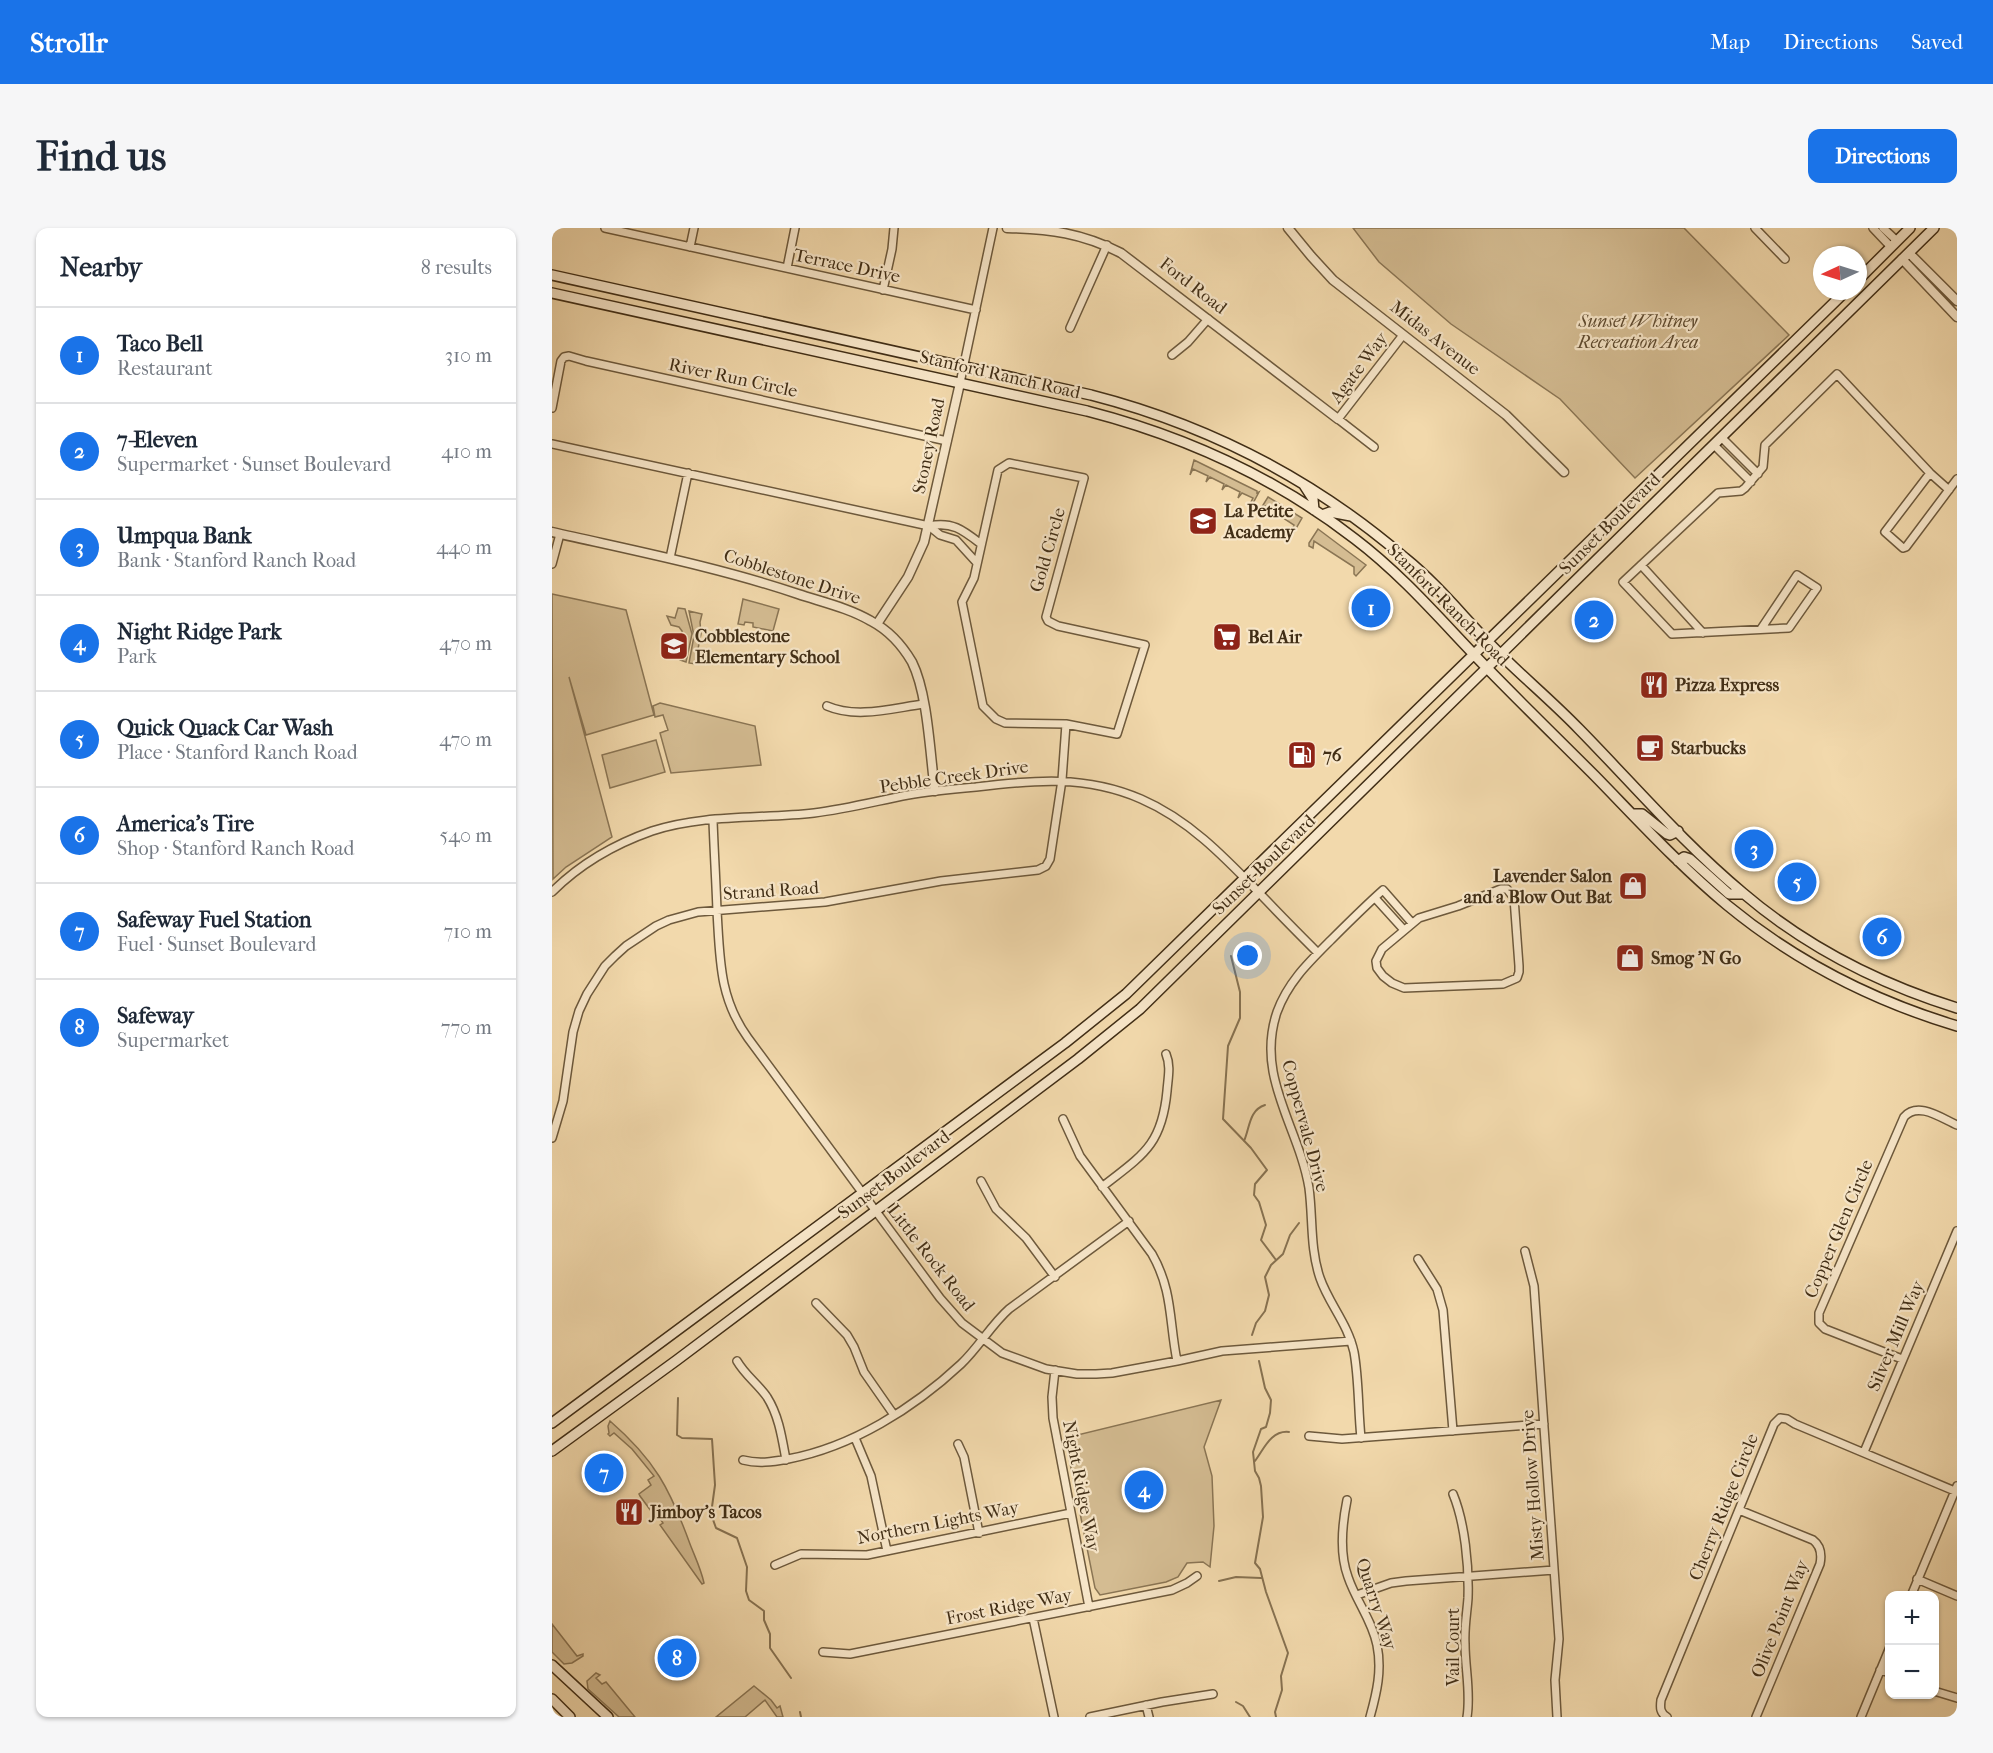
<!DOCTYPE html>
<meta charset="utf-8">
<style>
body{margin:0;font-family:"IM FELL French Canon",serif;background:#f6f6f7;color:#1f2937}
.controls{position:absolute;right:18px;bottom:18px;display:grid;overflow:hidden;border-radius:12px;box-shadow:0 2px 4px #0004}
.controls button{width:54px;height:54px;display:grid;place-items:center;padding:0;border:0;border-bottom:2px solid #e0e1e3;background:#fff;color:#1f2937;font:30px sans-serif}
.compass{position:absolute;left:1261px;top:18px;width:54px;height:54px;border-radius:50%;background:#fff;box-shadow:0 2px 4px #0004;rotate:266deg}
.you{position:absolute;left:696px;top:728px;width:21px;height:21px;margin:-15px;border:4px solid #fff;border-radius:50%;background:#1a73e8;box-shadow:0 0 0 9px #1a73e833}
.badge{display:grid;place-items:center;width:39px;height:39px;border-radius:50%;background:#1a73e8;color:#fff;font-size:20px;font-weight:700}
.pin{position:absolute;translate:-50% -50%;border:3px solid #fff;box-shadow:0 2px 6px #0006}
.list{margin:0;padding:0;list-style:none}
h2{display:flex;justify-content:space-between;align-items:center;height:78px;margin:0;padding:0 24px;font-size:26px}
h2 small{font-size:20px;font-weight:400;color:#747a83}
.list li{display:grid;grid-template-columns:39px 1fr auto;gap:18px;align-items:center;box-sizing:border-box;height:96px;padding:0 24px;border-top:2px solid #e0e1e3}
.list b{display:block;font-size:22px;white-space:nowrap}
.list p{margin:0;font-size:20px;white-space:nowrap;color:#747a83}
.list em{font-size:20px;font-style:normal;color:#747a83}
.map{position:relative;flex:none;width:1405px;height:1489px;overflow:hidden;border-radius:12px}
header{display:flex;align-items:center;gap:36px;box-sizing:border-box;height:84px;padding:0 30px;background:#1a73e8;color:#fff}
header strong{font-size:28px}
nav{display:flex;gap:33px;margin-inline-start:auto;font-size:21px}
.intro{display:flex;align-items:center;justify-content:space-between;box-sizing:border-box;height:144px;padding:0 36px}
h1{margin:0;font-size:42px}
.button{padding:15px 27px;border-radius:12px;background:#1a73e8;color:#fff;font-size:21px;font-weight:700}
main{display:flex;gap:36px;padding:0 36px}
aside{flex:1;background:#fff;border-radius:12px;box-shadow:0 2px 4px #0004}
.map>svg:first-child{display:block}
.green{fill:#d4bc92;stroke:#8a7554;stroke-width:1.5}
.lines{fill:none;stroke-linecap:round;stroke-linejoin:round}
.stream{stroke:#877251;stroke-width:2}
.minor-casing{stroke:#6d593c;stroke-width:10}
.tertiary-casing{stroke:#6d593c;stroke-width:11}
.secondary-casing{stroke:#412e16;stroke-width:12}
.minor{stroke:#f7e6c9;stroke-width:7}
.tertiary{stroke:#f7e6c9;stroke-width:8}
.secondary{stroke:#f7e6c9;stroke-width:9}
.labels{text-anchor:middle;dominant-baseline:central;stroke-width:4.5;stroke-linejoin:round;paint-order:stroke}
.street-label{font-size:18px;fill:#412e16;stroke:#f7e6c9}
.park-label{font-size:18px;font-style:italic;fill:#5e4a2f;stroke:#f7e6c9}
.poi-label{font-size:18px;font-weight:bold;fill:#412e16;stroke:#f7e6c9;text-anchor:start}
</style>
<header>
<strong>Strollr</strong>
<nav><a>Map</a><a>Directions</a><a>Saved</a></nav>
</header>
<div class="intro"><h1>Find us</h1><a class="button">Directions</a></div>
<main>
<aside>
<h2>Nearby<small>8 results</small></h2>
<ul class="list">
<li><span class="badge">1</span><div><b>Taco Bell</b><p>Restaurant</p></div><em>310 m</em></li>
<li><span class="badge">2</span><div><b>7-Eleven</b><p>Supermarket · Sunset Boulevard</p></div><em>410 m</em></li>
<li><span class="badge">3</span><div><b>Umpqua Bank</b><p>Bank · Stanford Ranch Road</p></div><em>440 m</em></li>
<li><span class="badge">4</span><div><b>Night Ridge Park</b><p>Park</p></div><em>470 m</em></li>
<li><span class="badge">5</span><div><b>Quick Quack Car Wash</b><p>Place · Stanford Ranch Road</p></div><em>470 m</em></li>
<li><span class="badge">6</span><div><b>America's Tire</b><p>Shop · Stanford Ranch Road</p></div><em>540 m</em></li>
<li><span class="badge">7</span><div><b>Safeway Fuel Station</b><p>Fuel · Sunset Boulevard</p></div><em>710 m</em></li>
<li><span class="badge">8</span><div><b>Safeway</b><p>Supermarket</p></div><em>770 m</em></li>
</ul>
</aside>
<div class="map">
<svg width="1405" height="1489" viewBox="0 0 1405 1489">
<rect width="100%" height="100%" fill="#f2d9ac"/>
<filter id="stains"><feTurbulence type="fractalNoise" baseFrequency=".00333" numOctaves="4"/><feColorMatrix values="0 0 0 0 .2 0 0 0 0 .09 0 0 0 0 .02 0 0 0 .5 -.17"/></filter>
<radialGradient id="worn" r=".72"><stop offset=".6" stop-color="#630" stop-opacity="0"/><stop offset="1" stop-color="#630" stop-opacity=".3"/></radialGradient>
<path class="green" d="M801,0H1132L1237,107L1083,250L1008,171L899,96L827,34Z
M642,232L705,263V265L707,264L700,277L698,276L701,270L690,265L686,270L688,264L674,257L670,262L672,256L658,249L654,254L656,248L641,241L638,247Z
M716,269L750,290L742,304L740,302L742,297L713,278L708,282Z
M766,301L814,337L804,348L802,346V339L762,313L761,320L757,318V315Z
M0,366L74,382L102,487L34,507L17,449L60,609L14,639L1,651Z
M191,371L227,381L221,403L201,399V395L193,394L192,397L186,396Z
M126,380L133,381L140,406L134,434L128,432L124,416L130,410V403L127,399L119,397L115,388L123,390Z
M137,383L150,386L148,394L149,406L143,436L137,435L142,408Z
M108,475L203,498L209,537L119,545L108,505L116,502L111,487L103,489L101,478Z
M104,512L113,544L58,560L50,527Z
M669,1172L652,1219L660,1248L662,1298L658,1339L651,1334L635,1335L626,1349L614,1354L548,1367L543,1360L513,1210Z
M58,1193C103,1232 118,1261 138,1316C143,1329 149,1341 152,1355L150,1356L108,1297L111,1295L105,1286L102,1287L88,1268L87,1266L99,1257L96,1252L102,1248L80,1221L62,1205L58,1208L56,1206L57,1205L56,1198Z
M0,1396L25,1428L31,1426V1428L20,1435L12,1436L0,1424Z
M44,1445L48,1447L44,1450L50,1456L54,1454L83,1489H67L36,1461L35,1453Z
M202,1458L219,1472L225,1480L228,1478L231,1489H225L213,1472L193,1489H164Z"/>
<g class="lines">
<path class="stream" d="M679,728L688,764V790L676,818L671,891L699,920L715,942L703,956L702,967L707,974L714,997L709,1012L724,1032
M692,913C698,899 697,882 713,877
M700,1107L704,1095L713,1083L717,1067L713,1049L719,1037L731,1026L738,1007L747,995
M707,1133L713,1160L719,1172L718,1185L714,1199L709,1201L701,1224L703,1243L707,1250L709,1258L711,1289L703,1335L708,1341L714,1364L736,1425L729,1448L730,1462L723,1484L724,1489
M126,1170L125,1207L130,1210L160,1211L163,1257L159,1286L164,1300L185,1310L195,1339L194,1363L197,1372L212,1383V1392L218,1406V1420L239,1450
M703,1233C712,1221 719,1202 737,1204
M667,1353L684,1349L709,1350
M684,1474L691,1478L698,1489
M248,1484L249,1489"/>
<g class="minor-casing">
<path id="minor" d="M53,0L424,82
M1203,0L1233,31
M1321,0L1339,19
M1331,0L1345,13
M138,19L142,0
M235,40L243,0
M331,62L340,21L342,0
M518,100L555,17
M620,127L636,114L656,91
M408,155L441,0
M0,180L9,133L12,129L17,128L34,133L395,213
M1170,210L1206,246
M0,216L377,298
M1162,217L1199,254
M822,219L786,191L851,107
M457,235L532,250L494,389L496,393L506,398L593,417L565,506L514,496L453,495L444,491L431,478L410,374L422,350L446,242Z
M1378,245L1333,304L1351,320L1354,319L1405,251
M118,330L136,245
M425,335L404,312L388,307L377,298C400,293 411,302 429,316
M0,336L8,306
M1089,337L1151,405
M1209,401L1245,347L1265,360L1237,400L1120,406L1071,354L1166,265L1189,263L1193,260L1211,239L1213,217L1285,146L1378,245L1397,262
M275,478C305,491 341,480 372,476
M161,592C162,622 164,653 165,683C168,731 167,770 196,810L388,1070L410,1095L450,1125L494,1141L525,1146H544L560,1145L625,1133L670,1123L799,1113
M949,661H955L962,670L967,738V744L965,750L951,756L852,760L840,755L831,748L825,740L824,733L830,721L867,690L906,678Z
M0,664C28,636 63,616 100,603C152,586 208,591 262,585C294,581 325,573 356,567C378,563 401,561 424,559C481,552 534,547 589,571C640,593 677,634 715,673C732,691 749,708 766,725
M823,670L852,702
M511,891L528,928L600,1026C621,1063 617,1093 625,1133
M0,910L11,873L21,804L27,783L35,766L53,738L63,728L74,718L104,698L117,692L146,684L273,674L389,653L486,642L494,638L498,631L510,552L514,496
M429,953L444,981L474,1010L503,1049
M550,959C591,927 610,917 615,863C616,850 619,838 614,826
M973,1023L982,1058L1007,1411L1003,1452L1005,1489
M866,1031L885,1061L891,1082L901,1203
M264,1075L295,1107L302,1119L312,1144L342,1187
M1350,1131L1273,1101L1267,1095V1085L1352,889C1366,873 1389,890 1405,897
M185,1133C193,1147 206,1156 215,1169C227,1188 230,1210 234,1232
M503,1142L500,1169L501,1190L537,1379
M757,1208L790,1211L992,1196
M303,1210L319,1248L335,1323
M809,1210C806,1181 807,1152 802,1124C796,1096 777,1076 768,1050C758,1021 761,990 757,960C747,899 703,849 725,784C736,754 756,735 779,712C796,695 813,678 831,662L860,695
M406,1216L412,1229L427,1305
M1312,1224L1405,1003
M191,1232C206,1236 220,1234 236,1231C300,1219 362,1180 409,1136C427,1119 439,1097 457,1081L577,993
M901,1266C913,1295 917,1338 916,1370C915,1385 912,1400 913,1416C913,1440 919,1465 915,1489
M795,1272C790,1297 787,1325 796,1349C804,1373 820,1392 825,1417C830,1442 825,1464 818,1489
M1187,1282L1261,1312C1269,1318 1270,1326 1268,1336L1204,1489
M223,1337L249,1326L315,1327L519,1285
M1365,1351L1405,1368
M805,1367L839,1355L854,1353L1002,1342
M1359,1368L1405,1258
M481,1390L502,1489
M271,1424L298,1426L620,1362L635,1355L645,1348
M1328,1442L1338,1445
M1382,1463L1405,1470
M594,1477L597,1489
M538,1489L610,1474L661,1466
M1115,1489C1108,1485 1108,1480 1109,1472L1222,1196L1228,1190L1235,1191L1243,1196L1405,1264
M1309,1489L1338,1419"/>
</g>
<g class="tertiary-casing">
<path id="tertiary" d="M455,0C498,1 530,5 569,25L786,191
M736,0L759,28L781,52L954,187L1012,244
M1357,25L1405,73
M1350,31L1405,89
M0,304C83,323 166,339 246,366C270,374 297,380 319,393C336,402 350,417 360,434C376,466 378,527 383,563
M325,396L356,349L372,314L408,155"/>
</g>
<g class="secondary-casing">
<path id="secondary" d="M0,47L539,167C656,197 761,251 853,330C884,355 909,386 937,415C966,445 998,471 1027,501C1081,556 1132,616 1191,665C1253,718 1328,756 1405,780
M1306,52L1358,0
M0,65L535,183C632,208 723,249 803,311C853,349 892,396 935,440C971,477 1007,512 1043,548C1086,592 1128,638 1175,677C1243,733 1322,773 1405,798
M752,257L761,271L762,282
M770,287L778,284L799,288
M1080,586H1090L1115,606L1118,607L1126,603
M1126,633L1132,629L1138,631L1177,666H1192
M0,1195L513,815L574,766L1294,63
M0,1223L125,1132L526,831L588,781L1382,0
M0,1437L56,1489
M0,1471L18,1489"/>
</g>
<use href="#minor" class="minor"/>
<use href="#tertiary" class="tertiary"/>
<use href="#secondary" class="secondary"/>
</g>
<defs>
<g id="school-square" transform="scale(1.5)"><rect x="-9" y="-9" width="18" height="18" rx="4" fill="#8f2418" stroke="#f7e6c9"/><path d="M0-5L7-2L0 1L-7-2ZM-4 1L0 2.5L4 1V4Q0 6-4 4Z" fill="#fff"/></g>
<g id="supermarket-square" transform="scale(1.5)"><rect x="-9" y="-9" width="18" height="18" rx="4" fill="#8f2418" stroke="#f7e6c9"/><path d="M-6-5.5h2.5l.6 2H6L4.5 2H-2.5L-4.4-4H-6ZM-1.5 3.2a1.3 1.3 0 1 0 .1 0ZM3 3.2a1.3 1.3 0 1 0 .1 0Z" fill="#fff"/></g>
<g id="restaurant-square" transform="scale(1.5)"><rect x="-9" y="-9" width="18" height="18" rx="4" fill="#8f2418" stroke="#f7e6c9"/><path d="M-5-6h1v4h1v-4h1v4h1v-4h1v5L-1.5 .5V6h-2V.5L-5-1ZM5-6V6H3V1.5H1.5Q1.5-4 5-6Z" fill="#fff"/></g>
<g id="cafe-square" transform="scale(1.5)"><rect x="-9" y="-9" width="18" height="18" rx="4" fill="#8f2418" stroke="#f7e6c9"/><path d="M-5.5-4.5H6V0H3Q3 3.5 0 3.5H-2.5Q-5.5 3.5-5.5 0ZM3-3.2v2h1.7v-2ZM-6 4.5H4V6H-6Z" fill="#fff"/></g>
<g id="fuel-square" transform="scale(1.5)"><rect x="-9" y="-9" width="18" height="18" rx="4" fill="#8f2418" stroke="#f7e6c9"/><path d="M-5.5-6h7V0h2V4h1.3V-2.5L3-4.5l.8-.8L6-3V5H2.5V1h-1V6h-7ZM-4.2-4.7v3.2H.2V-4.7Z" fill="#fff"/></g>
<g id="shop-square" transform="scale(1.5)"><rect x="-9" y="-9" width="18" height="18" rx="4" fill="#8f2418" stroke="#f7e6c9"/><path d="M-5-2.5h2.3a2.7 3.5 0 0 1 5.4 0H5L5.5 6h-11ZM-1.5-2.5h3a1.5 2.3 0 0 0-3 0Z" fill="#fff"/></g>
</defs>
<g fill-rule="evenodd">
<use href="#school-square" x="651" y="293"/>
<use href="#supermarket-square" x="675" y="409"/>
<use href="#school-square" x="122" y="418"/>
<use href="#restaurant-square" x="1102" y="457"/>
<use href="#cafe-square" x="1098" y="520"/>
<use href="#fuel-square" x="750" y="527"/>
<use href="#shop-square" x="1081" y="658"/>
<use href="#shop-square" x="1078" y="730"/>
<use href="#restaurant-square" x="77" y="1284"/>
</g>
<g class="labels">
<g class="street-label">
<text transform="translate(295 38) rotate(12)">Terrace Drive</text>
<text transform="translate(641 58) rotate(38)">Ford Road</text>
<text transform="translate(883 110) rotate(38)">Midas Avenue</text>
<text transform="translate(807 140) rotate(-53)">Agate Way</text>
<text transform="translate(448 147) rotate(13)">Stanford Ranch Road</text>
<text transform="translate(181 150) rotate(12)">River Run Circle</text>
<text transform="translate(377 218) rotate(-78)">Stoney Road</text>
<text transform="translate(1058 296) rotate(-45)">Sunset Boulevard</text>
<text transform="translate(496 322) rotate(-74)">Gold Circle</text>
<text transform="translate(240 349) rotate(18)">Cobblestone Drive</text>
<text transform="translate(896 377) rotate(45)">Stanford Ranch Road</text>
<text transform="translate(402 549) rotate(-8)">Pebble Creek Drive</text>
<text transform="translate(712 637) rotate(-44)">Sunset Boulevard</text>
<text transform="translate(219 663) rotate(-4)">Strand Road</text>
<text transform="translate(753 898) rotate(75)">Coppervale Drive</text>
<text transform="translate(342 947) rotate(-37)">Sunset Boulevard</text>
<text transform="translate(1287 1001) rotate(-67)">Copper Glen Circle</text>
<text transform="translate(379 1030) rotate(52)">Little Rock Road</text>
<text transform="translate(1344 1108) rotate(-67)">Silver Mill Way</text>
<text transform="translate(981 1257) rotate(-94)">Misty Hollow Drive</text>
<text transform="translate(529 1258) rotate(79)">Night Ridge Way</text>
<text transform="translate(1172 1279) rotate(-68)">Cherry Ridge Circle</text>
<text transform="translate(386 1295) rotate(-11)">Northern Lights Way</text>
<text transform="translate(824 1376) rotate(72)">Quarry Way</text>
<text transform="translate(457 1379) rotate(-11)">Frost Ridge Way</text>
<text transform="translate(1228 1391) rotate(-68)">Olive Point Way</text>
<text transform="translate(901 1419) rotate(-90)">Vail Court</text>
</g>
<g class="park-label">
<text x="1086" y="93">Sunset Whitney<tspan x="1086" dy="21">Recreation Area</tspan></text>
</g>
<g class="poi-label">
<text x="672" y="283">La Petite<tspan x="672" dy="21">Academy</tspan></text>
<text x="143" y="408">Cobblestone<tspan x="143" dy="21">Elementary School</tspan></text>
<text x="696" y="409">Bel Air</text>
<text x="1123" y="457">Pizza Express</text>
<text x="1119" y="520">Starbucks</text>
<text x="771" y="527">76</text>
<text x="1060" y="648" text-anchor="end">Lavender Salon<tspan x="1060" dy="21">and a Blow Out Bat</tspan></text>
<text x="1099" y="730">Smog 'N Go</text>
<text x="98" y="1284">Jimboy's Tacos</text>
</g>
</g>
<rect width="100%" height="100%" filter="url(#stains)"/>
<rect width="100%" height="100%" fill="url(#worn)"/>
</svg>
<div class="controls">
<button>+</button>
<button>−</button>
</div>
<svg class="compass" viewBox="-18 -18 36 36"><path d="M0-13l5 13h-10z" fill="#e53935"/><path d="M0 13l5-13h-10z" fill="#747a83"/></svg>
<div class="you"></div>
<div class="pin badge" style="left:819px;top:380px">1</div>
<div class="pin badge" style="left:1042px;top:392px">2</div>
<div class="pin badge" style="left:1202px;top:621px">3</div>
<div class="pin badge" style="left:592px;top:1262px">4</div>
<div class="pin badge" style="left:1245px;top:654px">5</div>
<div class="pin badge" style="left:1330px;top:709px">6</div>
<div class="pin badge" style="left:52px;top:1245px">7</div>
<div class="pin badge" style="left:125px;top:1430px">8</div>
</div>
</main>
